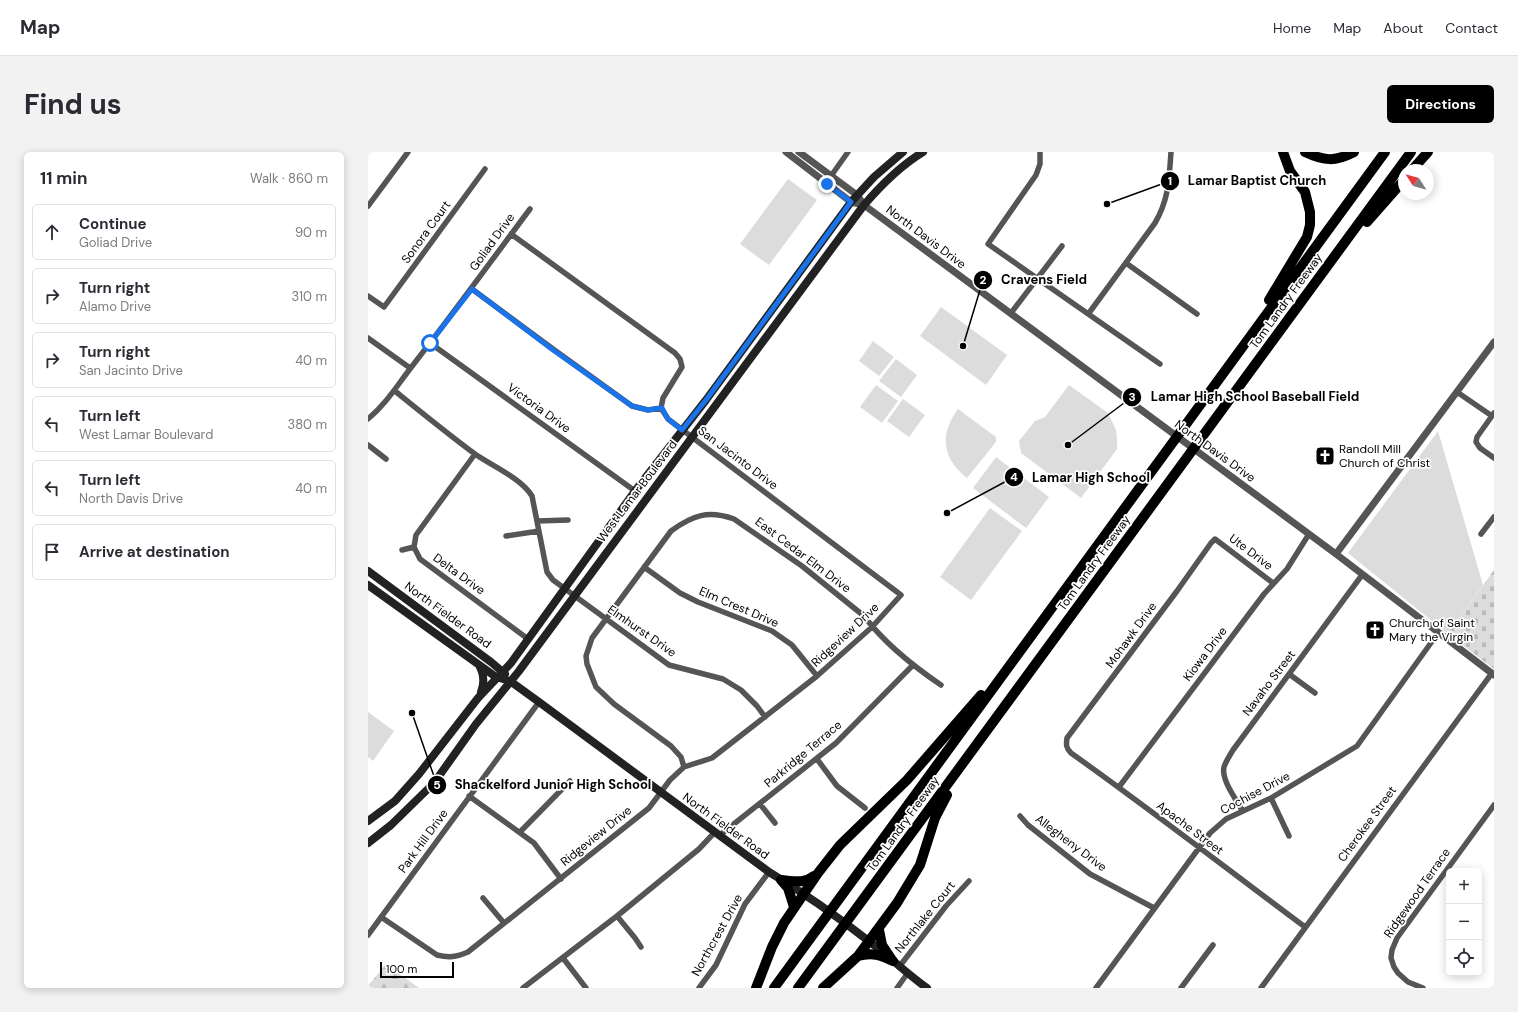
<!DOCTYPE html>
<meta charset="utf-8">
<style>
body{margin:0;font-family:"DM Sans",sans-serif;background:#f2f2f3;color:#2b2b33}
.controls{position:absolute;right:12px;bottom:12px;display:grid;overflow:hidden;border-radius:6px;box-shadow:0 2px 10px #0003}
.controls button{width:36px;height:36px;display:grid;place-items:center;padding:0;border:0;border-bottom:1px solid #e1e1e2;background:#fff;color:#2b2b33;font:20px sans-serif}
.compass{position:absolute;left:1030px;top:12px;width:36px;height:36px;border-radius:50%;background:#fff;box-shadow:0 2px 10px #0003;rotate:306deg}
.scale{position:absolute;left:12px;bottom:10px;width:74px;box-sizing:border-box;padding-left:4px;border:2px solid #000;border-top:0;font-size:11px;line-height:14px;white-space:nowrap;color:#000;-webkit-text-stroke:3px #fff;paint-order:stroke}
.stop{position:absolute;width:12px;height:12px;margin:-9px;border:3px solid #1a73e8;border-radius:50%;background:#fff}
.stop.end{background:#1a73e8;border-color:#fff;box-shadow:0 1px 4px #0008}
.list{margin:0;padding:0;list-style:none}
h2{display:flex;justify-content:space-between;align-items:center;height:52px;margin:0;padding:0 16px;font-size:17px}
h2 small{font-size:13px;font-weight:400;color:#7c7c81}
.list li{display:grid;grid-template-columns:26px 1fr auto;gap:12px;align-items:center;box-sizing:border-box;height:56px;margin:0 8px 8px;padding:0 8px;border:1px solid #e1e1e2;border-radius:6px}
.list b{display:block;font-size:15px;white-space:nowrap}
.list p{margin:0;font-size:13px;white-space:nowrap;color:#7c7c81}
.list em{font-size:13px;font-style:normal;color:#7c7c81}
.icon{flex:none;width:22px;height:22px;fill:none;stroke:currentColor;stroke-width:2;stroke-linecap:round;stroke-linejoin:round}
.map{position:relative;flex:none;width:1126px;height:836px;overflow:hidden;border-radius:6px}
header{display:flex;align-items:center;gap:24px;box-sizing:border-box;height:56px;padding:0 20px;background:#fff;border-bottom:1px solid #e1e1e2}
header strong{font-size:19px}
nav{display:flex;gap:22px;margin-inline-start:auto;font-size:14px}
.intro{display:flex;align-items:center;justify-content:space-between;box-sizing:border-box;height:96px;padding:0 24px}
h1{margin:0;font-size:28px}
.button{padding:10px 18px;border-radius:6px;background:#000;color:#fff;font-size:14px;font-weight:700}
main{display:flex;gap:24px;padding:0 24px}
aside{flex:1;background:#fff;border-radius:6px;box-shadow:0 2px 10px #0003}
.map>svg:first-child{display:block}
.green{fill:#dcdcdc}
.forest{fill:url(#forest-firs)}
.cemetery{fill:url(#cemetery-stones)}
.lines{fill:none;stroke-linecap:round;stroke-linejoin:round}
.minor{stroke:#555;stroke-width:5.5}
.tertiary{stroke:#555;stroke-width:7}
.secondary{stroke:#222;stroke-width:8}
.motorway{stroke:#000;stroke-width:10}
.route{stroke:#1a73e8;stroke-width:5}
.labels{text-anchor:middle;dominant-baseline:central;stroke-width:3.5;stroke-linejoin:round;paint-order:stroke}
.street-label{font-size:12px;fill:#000;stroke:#fff}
.poi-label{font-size:12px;fill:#000;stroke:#fff;text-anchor:start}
.leader{fill:none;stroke:#000;stroke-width:1.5}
.callout-dot{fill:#000;stroke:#fff;stroke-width:1.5}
.mark-label{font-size:12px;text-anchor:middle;font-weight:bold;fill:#fff}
.callout-label{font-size:13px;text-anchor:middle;font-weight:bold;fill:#000;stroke:#fff;stroke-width:3.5;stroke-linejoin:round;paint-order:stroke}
</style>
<header>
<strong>Map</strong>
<nav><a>Home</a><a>Map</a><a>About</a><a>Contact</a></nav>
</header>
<div class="intro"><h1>Find us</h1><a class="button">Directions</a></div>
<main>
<aside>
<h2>11 min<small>Walk · 860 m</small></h2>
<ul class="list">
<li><svg class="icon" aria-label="ahead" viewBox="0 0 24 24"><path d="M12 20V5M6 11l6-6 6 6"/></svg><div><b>Continue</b><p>Goliad Drive</p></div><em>90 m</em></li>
<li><svg class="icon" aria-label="right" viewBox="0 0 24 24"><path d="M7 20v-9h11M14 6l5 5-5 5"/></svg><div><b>Turn right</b><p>Alamo Drive</p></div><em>310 m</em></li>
<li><svg class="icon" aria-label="right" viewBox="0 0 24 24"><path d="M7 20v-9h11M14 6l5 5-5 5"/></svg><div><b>Turn right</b><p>San Jacinto Drive</p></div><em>40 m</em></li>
<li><svg class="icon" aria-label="left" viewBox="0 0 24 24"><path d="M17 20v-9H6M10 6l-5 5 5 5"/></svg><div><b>Turn left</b><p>West Lamar Boulevard</p></div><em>380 m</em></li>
<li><svg class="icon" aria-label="left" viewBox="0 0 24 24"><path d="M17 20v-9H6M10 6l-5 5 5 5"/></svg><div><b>Turn left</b><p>North Davis Drive</p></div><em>40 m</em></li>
<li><svg class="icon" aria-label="arrive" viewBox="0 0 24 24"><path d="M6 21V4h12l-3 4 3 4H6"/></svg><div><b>Arrive at destination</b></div></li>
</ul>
</aside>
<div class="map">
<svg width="1126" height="836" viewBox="0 0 1126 836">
<defs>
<pattern id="forest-firs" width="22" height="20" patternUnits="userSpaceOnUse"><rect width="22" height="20" fill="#dcdcdc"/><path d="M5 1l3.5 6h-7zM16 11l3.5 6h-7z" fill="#bbb"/></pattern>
<pattern id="cemetery-stones" width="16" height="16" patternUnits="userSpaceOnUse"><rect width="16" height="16" fill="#dcdcdc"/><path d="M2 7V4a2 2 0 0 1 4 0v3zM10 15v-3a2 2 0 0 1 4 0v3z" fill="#bbb"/></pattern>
</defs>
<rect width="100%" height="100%" fill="#fff"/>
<path class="green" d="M420,27L449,48L401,113L372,92Z
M573,155L639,203L618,233L552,184Z
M505,189L526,205L511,224L491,209Z
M528,207L549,223L533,245L511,229Z
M508,233L530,249L514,271L492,255Z
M701,233L740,261L748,278L749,287V297L713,346L653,301L651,289L667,269L677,265Z
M535,247L557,263L541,285L519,269Z
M590,257L628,285V290L599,326C574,306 571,283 590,257Z
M1070,279L1115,433L1080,482L980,401Z
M628,305L681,345L658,376L605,336Z
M622,356L654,379L603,448L572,425Z
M0,560L26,579L5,609L0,605Z"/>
<path class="forest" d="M18,812L51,836H0V834Z"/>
<path class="cemetery" d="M1126,418V517L1080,482Z"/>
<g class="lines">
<path class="minor" d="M672,0V12L668,23L620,92L792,212
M463,24L480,0
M0,54L40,0
M758,111L829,162
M104,137L185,197L264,254L280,258L293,256
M0,144L16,155L117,17
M643,161L694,94
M721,161L787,71C801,47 801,27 803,0
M0,186L42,216
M62,191L267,339
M27,239C53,260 80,282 107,302C124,314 153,326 164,344L179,420L185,428L301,513L355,527L373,538L389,554L397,565
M1089,240L1124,264
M1126,261L1109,285L1108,290L1112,296L1126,306
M0,267C19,251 30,232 45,213C85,162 123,109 162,57
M0,293L18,307
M107,302L48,383L46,395L52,407L160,487
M169,369L200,368
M1113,382L1126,365
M138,384L171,379
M34,398L46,395
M276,415L312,441L330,450L404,479L424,493L449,524
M905,431L847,387L843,391L809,439L699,586C698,593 698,596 703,601C782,657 859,717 937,775
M921,522L947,541
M449,607L469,634L497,656
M316,615L313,605L303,594L246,552L228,535L219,512L218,504L224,486L303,379C325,363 340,358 366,367L434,414L496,464C517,492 545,514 573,533
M751,635L896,442L919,417L941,382
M101,644L166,691L193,727
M903,646L921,684
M392,652L407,671
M874,658C868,647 853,628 856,615C858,609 862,603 865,598L994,423
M652,664L660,673L722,722L786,756
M152,680L202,629
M352,683L468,591L545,513
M115,746L136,771
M249,764L267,786L273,795
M13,765L69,803C81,806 88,805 100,800L281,656L302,628L316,615L344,606L449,524L504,475L533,443L300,267L293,256L295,246L314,215L312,207L307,201L143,82
M0,783L171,550
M195,806L218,836
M531,815L578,754L601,729
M155,836L249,764L331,697L347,680
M331,836L348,813L377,752L401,720
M529,836L539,822
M728,836L842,681L858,667L903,646L989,594L1070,481
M813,836L845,793
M893,836L1124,521
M1055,836L1040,830L1030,821L1026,815L1023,806L1024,798L1029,786L1126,653"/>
<path class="tertiary" d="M418,0L483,50L496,53
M431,0L489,43L496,53L968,402L1126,523
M968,402L1126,190"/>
<path class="secondary" d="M0,419L123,510L137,522
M0,433L128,525L142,529L171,550L401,720C436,741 470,765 502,790C522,805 539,822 559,836
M111,513C116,522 117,530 113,540
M0,669L27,649L51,622L110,546L143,511L267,339L338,248L483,50L506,25L535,0
M0,691L23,673L66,631L108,572L151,519L496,53C514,32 532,14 555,0"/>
<path class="motorway" d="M937,0C956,9 967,10 986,0
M1044,18L1060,0
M999,70L1036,28
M901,148L939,85L942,73V60L937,40L922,19L915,0
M413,728C426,729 436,732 446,724
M413,728L420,736L426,755
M511,778L514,793L524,808
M490,804C504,800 513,803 525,809
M388,836L404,795L416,771L450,721L472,693L539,628L613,543
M406,836L1017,0
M430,836L1043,0
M455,836L490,804L529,751L552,713L567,666L579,643"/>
</g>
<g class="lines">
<path class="route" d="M62,191L104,137L185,198L264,254L280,258L294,256L300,267L314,278L338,248L483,50L459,32"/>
</g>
<defs>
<g id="church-square" transform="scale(1)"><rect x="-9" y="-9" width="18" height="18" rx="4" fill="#000" stroke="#fff"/><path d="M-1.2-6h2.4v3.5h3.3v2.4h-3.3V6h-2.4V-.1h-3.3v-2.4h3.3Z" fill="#fff"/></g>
</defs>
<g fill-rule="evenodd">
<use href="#church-square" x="957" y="304"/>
<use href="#church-square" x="1007" y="478"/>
</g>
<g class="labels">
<g class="street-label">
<text transform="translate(58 80) rotate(-54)">Sonora Court</text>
<text transform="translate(558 85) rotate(37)">North Davis Drive</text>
<text transform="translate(124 90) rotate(-54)">Goliad Drive</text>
<text transform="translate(918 149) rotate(-54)">Tom Landry Freeway</text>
<text transform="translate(171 256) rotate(36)">Victoria Drive</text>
<text transform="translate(847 299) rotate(36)">North Davis Drive</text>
<text transform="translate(370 306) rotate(37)">San Jacinto Drive</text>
<text transform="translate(269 339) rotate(-53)">West Lamar Boulevard</text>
<text transform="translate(883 400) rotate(37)">Ute Drive</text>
<text transform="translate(435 403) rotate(37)">East Cedar Elm Drive</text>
<text transform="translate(726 411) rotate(-54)">Tom Landry Freeway</text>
<text transform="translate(91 422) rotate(36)">Delta Drive</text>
<text transform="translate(371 455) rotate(23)">Elm Crest Drive</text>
<text transform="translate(80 463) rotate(36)">North Fielder Road</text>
<text transform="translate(274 479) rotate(35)">Elmhurst Drive</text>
<text transform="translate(477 483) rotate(-43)">Ridgeview Drive</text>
<text transform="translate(763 483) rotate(-54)">Mohawk Drive</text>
<text transform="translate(837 502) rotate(-53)">Kiowa Drive</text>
<text transform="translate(901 531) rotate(-53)">Navaho Street</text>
<text transform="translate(435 602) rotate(-40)">Parkridge Terrace</text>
<text transform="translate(887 641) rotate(-28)">Cochise Drive</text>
<text transform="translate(535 672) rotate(-54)">Tom Landry Freeway</text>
<text transform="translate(999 672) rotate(-54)">Cherokee Street</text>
<text transform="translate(358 674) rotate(36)">North Fielder Road</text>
<text transform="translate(822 676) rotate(37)">Apache Street</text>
<text transform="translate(228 684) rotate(-39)">Ridgeview Drive</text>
<text transform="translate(55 689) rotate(-54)">Park Hill Drive</text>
<text transform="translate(703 691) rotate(37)">Allegheny Drive</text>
<text transform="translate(1049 741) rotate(-55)">Ridgewood Terrace</text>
<text transform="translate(557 765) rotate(-51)">Northlake Court</text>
<text transform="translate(349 783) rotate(-61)">Northcrest Drive</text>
</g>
<g class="poi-label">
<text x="971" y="297">Randoll Mill<tspan x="971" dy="14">Church of Christ</tspan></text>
<text x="1021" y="471">Church of Saint<tspan x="1021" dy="14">Mary the Virgin</tspan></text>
</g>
</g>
<path class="leader" d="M739 52L802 29M595 194L615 128M700 293L764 245M579 361L646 325M44 561L69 633"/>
<g class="callout-dot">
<circle cx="739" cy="52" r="4"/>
<circle cx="595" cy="194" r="4"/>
<circle cx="700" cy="293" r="4"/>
<circle cx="579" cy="361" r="4"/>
<circle cx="44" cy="561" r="4"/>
<circle cx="802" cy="29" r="10"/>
<circle cx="615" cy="128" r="10"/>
<circle cx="764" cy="245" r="10"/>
<circle cx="646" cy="325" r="10"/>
<circle cx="69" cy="633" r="10"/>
</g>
<g class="mark-label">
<text x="802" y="33">1</text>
<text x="615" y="132">2</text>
<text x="764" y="249">3</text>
<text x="646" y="329">4</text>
<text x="69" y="637">5</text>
</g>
<g class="callout-label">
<text x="889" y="33">Lamar Baptist Church</text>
<text x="676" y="132">Cravens Field</text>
<text x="887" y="249">Lamar High School Baseball Field</text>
<text x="723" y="330">Lamar High School</text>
<text x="185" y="637">Shackelford Junior High School</text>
</g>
</svg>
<div class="controls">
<button>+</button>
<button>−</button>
<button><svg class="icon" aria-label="locate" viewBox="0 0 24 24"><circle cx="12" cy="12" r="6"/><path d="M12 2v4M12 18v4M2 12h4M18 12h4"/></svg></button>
</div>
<svg class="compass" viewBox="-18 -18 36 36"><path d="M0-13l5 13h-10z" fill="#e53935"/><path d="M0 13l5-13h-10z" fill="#7c7c81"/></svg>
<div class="scale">100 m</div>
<div class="stop" style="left:62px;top:191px"></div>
<div class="stop end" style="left:459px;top:32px"></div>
</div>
</main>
